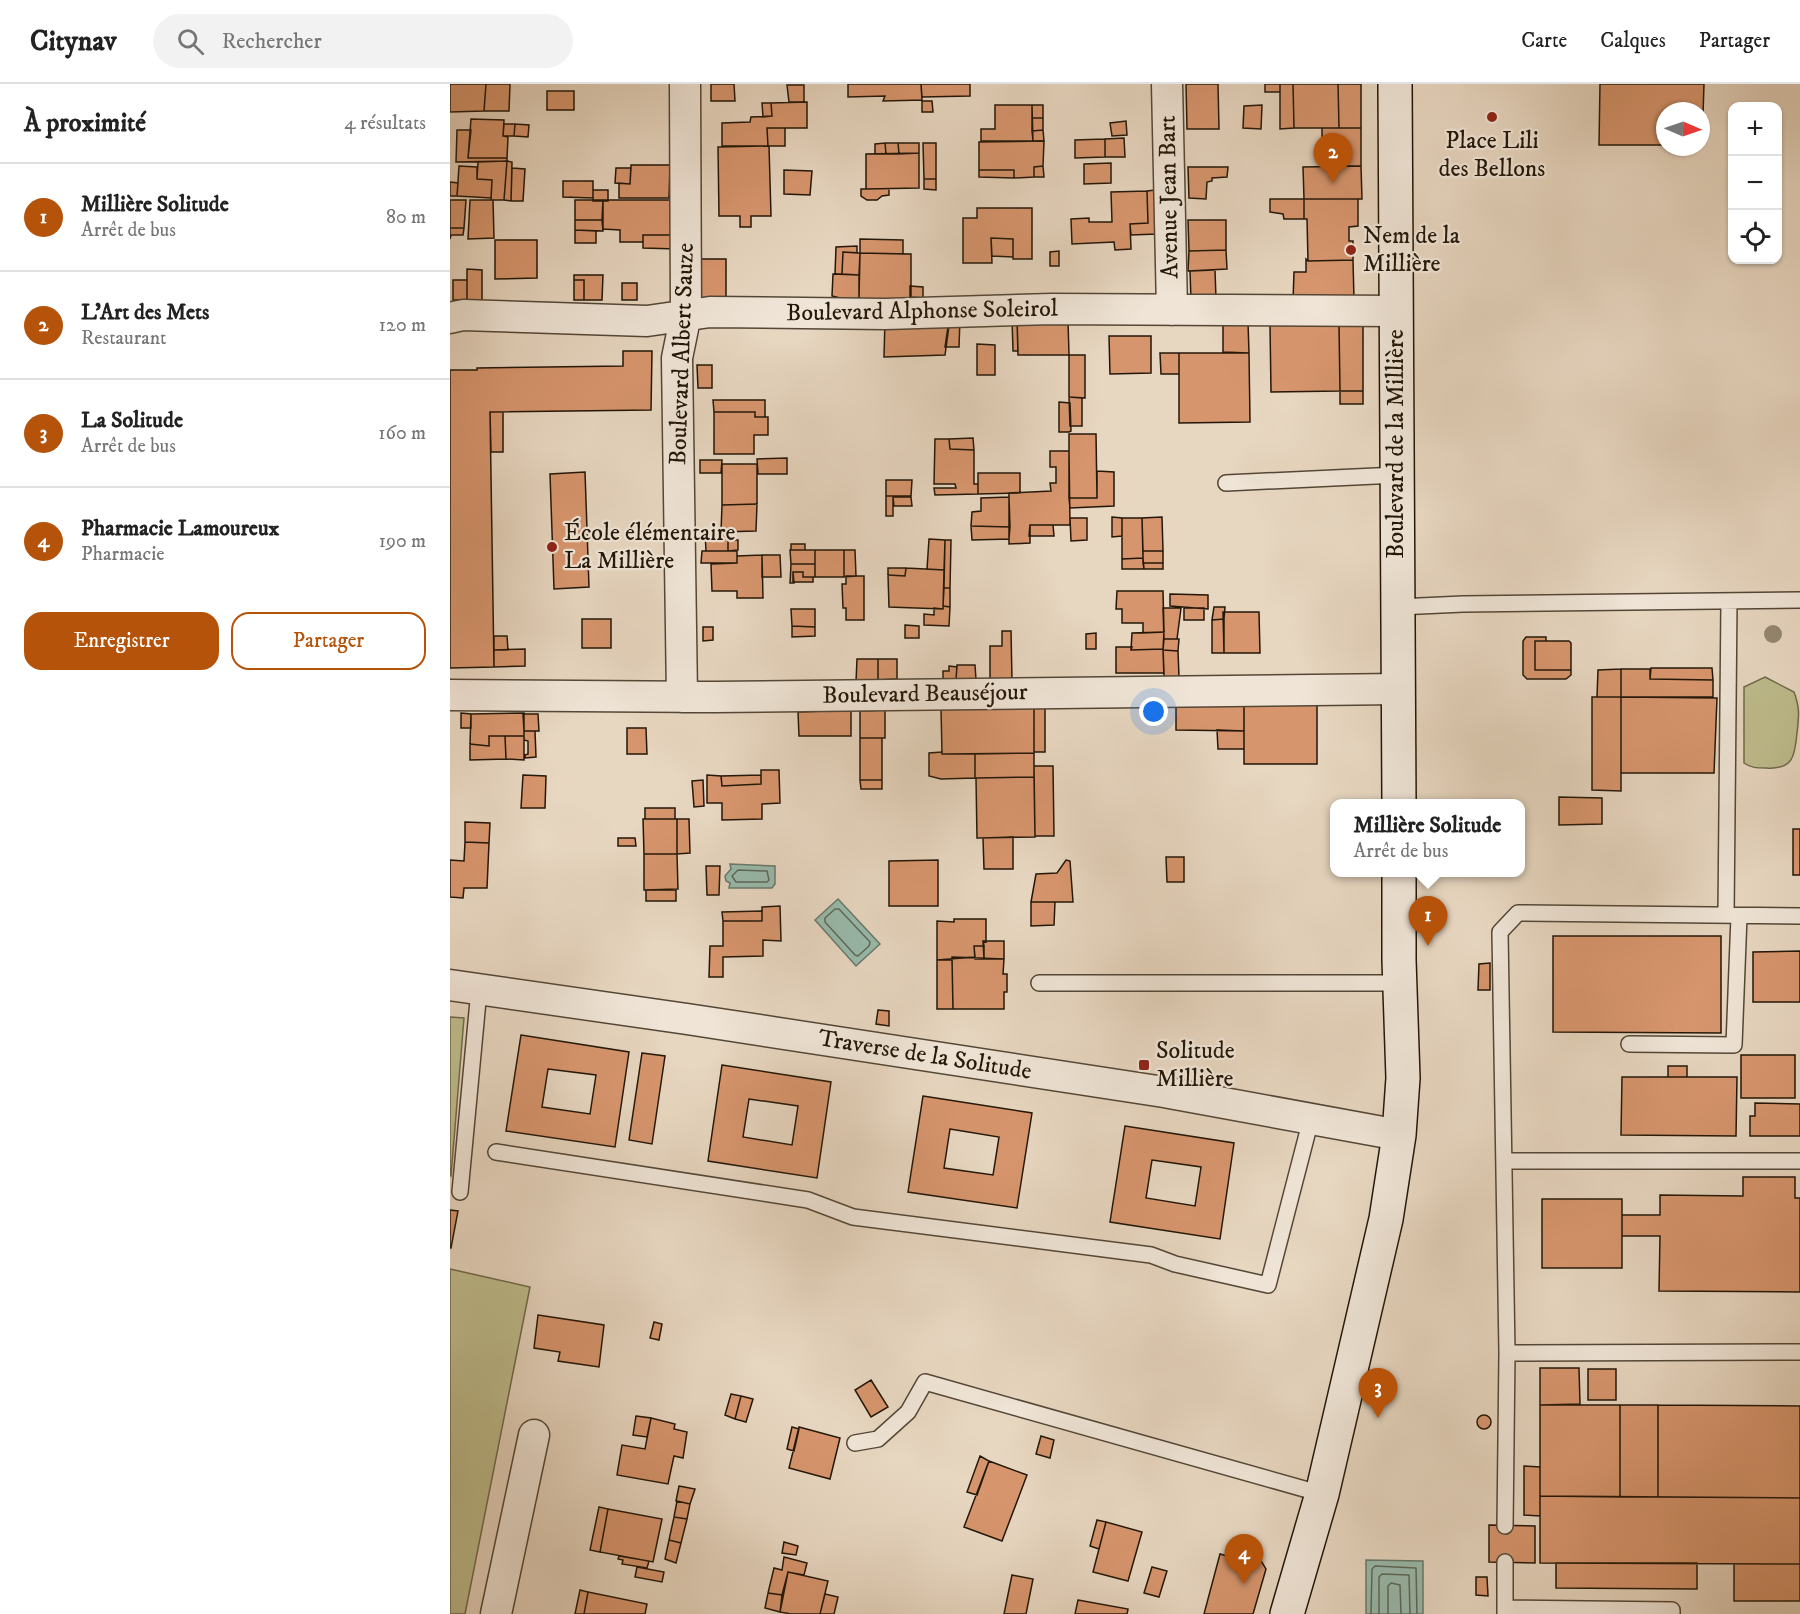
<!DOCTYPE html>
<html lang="fr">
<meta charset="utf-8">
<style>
body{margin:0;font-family:"IM FELL DW Pica",serif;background:#f2f2f2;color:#222}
.controls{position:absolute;right:18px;top:18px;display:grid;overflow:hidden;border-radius:12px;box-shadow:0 2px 4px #0004}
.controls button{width:54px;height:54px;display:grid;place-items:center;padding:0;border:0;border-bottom:2px solid #e0e0e0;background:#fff;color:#222;font:30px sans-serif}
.compass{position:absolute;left:1206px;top:18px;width:54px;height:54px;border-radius:50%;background:#fff;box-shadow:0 2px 4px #0004;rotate:92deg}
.you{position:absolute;left:704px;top:628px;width:21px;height:21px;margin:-15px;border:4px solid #fff;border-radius:50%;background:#1a73e8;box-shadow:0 0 0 9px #1a73e833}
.badge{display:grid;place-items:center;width:39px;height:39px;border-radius:50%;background:#b45309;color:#fff;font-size:20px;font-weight:700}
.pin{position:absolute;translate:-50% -50px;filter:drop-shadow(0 2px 3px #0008)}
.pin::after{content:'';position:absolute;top:32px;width:21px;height:18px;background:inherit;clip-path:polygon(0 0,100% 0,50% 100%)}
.popup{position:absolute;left:880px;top:715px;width:195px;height:78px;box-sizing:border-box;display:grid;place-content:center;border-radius:12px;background:#fff;filter:drop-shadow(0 2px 4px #0005);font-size:20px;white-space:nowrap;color:#767676}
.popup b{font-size:22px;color:#222}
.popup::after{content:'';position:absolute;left:50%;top:100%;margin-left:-12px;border:12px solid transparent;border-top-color:#fff}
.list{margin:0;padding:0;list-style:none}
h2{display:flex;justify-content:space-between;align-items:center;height:78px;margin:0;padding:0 24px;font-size:26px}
h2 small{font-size:20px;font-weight:400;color:#767676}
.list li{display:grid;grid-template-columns:39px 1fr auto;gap:18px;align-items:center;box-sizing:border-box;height:108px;padding:0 24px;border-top:2px solid #e0e0e0}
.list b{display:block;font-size:22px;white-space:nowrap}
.list p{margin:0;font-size:20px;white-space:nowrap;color:#767676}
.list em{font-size:20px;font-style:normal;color:#767676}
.actions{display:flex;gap:12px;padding:18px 24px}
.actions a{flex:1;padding:14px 0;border:2px solid #b45309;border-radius:18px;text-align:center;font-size:21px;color:#b45309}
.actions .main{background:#b45309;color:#fff}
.icon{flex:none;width:33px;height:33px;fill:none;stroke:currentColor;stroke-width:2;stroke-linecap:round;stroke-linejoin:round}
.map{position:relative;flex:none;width:1350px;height:1530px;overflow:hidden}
header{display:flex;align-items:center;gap:36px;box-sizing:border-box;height:84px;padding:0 30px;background:#fff;border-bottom:2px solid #e0e0e0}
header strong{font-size:28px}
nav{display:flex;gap:33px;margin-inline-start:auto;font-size:21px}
.search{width:420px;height:54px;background:#f2f2f2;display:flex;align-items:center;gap:15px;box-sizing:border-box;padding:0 21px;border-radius:33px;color:#767676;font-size:22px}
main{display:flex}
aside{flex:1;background:#fff}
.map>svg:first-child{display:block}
.green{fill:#bebc8d;stroke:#706a4a;stroke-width:1.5}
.water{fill:#98baac;stroke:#69796a;stroke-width:1.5}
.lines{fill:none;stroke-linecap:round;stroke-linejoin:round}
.shore{stroke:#5e685a;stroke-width:1.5}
.building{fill:#d7956d;stroke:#231708;stroke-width:1.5;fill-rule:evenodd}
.lane-casing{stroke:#544736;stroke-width:18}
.street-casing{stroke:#544736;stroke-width:33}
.secondary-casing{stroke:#231708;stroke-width:36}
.lane{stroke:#efe4d6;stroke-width:15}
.street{stroke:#efe4d6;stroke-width:30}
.secondary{stroke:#efe4d6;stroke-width:33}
.tree{fill:#958871}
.poi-dot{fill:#8f2418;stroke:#efe4d6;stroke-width:2}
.labels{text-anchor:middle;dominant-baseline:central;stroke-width:4.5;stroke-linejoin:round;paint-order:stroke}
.poi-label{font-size:24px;fill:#231708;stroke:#efe4d6;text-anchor:start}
.street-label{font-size:24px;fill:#231708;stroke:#efe4d6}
</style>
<header>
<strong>Citynav</strong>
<div class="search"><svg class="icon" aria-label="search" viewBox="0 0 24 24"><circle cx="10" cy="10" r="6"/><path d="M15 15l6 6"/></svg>Rechercher</div>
<nav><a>Carte</a><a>Calques</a><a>Partager</a></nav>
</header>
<main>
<aside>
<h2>À proximité<small>4 résultats</small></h2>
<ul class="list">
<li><span class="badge">1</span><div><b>Millière Solitude</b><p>Arrêt de bus</p></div><em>80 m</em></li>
<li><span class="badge">2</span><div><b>L'Art des Mets</b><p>Restaurant</p></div><em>120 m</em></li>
<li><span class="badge">3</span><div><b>La Solitude</b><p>Arrêt de bus</p></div><em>160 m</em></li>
<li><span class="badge">4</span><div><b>Pharmacie Lamoureux</b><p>Pharmacie</p></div><em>190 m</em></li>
</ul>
<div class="actions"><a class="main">Enregistrer</a><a>Partager</a></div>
</aside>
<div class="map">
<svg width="1350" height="1530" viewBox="0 0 1350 1530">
<rect width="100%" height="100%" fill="#e7d6c0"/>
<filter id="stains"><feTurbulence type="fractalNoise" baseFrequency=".00333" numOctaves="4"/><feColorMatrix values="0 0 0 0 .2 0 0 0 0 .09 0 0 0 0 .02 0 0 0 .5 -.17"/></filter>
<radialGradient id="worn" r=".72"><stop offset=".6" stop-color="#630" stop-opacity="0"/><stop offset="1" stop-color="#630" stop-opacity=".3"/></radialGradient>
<path class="green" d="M1315,593L1344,608C1350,624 1349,632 1347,649C1345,672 1343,686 1316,684C1307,684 1301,684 1294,679V603Z
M0,933L14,934L1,1092L0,1091Z
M0,1185L80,1203L15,1530H0Z"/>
<path class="water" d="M280,780L325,782V800L322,804H279L280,799L276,797L275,792L281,785Z
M388,815L430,860L406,882L365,836Z
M916,1476L973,1477V1530H916Z"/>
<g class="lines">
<path class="shore" d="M288,786L317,787L319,796L317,798H286L282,792Z
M385,825H389L420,858L419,862L408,872L405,871L375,838V834Z
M921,1530L922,1485L925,1482L966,1484L967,1530
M929,1530V1493L932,1490L959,1491L960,1530
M938,1530V1502L941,1499L950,1501L951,1530"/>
</g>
<path class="building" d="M0,0H36L34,27L0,28Z
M36,0H60L59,27H34Z
M261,0H284L285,17H261Z
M398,0H471L472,16L433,17L435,12L398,13Z
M471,0H520V12L472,13Z
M736,0H768L769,45H737Z
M815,0H830V8H815Z
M830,0H843L844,44L830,45Z
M843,0H888L889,44H844Z
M888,0H911V44H889Z
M1150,0H1254L1252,60L1251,62V27H1215V61H1149Z
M337,1H354V18H339Z
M97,7H124V26H97Z
M472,17H482L483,28H472Z
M357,18V44H317L318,62H272V39L300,38L301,33L322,32L321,19Z
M312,19H321L322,32L313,33Z
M545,21H582L583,57H531V45H545Z
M582,21H593V34H582Z
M812,21L811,45L793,44L794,22Z
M582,34H593V46L582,47Z
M21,35L54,36L53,52L58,53L57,74H18Z
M676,37L677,51L662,52L660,39Z
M54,40H65L64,52H53Z
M65,40L79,41L78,53L64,52Z
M317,44H335V62H318Z
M872,44H911V82H872Z
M7,46H21L18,74H57V77L6,78Z
M593,46L594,57H583L582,47Z
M674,54L675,73H655V55Z
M655,55V73L625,74V56Z
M594,57L593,82L584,83V93L564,94V86H529V58Z
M435,59H448L449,70H436Z
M435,59L436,70H425V60Z
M448,59H469V69L449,70Z
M473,59H486V95H474Z
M319,62L321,132H301V143H290V132H269L268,63Z
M469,69V104L416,105V70Z
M57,77L62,78L61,117L54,116Z
M57,77L54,116H41L42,96L27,95L28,78Z
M661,79V99L634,100V80Z
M181,81H222V83H220L219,114H169V99L180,100Z
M9,82L27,83V95L42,96L41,114L7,112Z
M593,82L594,93H584V83Z
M911,82L912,115H854L853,83Z
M738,83H778L777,93L762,94V97L757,98L756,115L739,114Z
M62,84L75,85L73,117H61Z
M166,84H181L180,100L165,99Z
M334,86L362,87L360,111L334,110Z
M529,86H564V94L529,93Z
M474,95H486V106L474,105Z
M113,97H143V114L113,113Z
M0,98L8,99L7,112H0Z
M411,105H439V111L432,112L427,116H417L411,112Z
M143,106H158V117H143Z
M705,106L707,150L681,151L680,140L698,139L697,107Z
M697,107L698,139L680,140L681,165L665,166L664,158L622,160L621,135L639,134V138H662L661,108Z
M820,115H854V135H834L833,130L820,128Z
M854,115H908V142L899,143V157H903V176L858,177L857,135H854Z
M0,116H16L14,144H0Z
M20,116H43L44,154L18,155Z
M125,116H153L152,136H125Z
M153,116H227V151H193V158H170V146L153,145Z
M527,124H582V175H563V155L541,154L542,179H513V134H527Z
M125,136H152L153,147L125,146Z
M738,136H776V166L739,167Z
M0,144H14L13,151H1L0,155Z
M125,146L146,147V159H125Z
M193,151H227V165L193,164Z
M541,154L563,155V173L542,172Z
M410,155L453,156V170L410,169Z
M45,156H87V194L45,195Z
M407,162V169L393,168L392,190H385L386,163Z
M776,166L777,185L738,187L739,167Z
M609,167V182H600V168Z
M393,168L410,169L409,191L392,190Z
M410,169L461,170V215H409Z
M249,175H276V216H250Z
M856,175L858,177L903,176L904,216L843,217L844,188H856Z
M17,185L32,186V216H17Z
M765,186L766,215L741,216L740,187Z
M383,190L409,191V215L398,216L382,212Z
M124,191H153L152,216H134V196H124Z
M3,196H17V216H3Z
M124,196H134V216H124Z
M172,199H187V216H172Z
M460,202L473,203V214L460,213Z
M435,235L499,242L495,271L434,273Z
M510,235L509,263H495L499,236Z
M562,235H567L568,267H563Z
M567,235L618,236L619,271H568Z
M773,238H798L799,269L773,268Z
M820,241H889L890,307L821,308Z
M889,241L913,242V307H890Z
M659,252H701V289L660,290Z
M527,260L545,261V291H527Z
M173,267H202L201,326L40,328L44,583L0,584V286H27V284L173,282Z
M710,269H729V290H711Z
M729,269H799L800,338L729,339Z
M619,271H635V314L619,313Z
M247,281H262V304H248Z
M890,307H913V320H890Z
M619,313L632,314V342H620Z
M263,316H315V333H305V328H264Z
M609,318L620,319L621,347L619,348H609Z
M40,328H53V368H41Z
M264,328H305V333H318V351H304V370H264Z
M619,350H646L647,414H619Z
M523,354L524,366L500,365L499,355Z
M485,355H499L500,365L524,366V400H528V410L485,411L484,404H506L505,400H484Z
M600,367H619L620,441H580V459L559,460V409L601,407L600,399H606V383H600Z
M337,374V390H308L307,375Z
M250,376H272L271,389H250Z
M272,380H307V420L272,421Z
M647,387L664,388V422L620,424L619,414H647Z
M135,388L139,503L104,505L100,390Z
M528,389H570V409L528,410Z
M436,396H462L461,412H436Z
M436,412H443V432H436Z
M443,413H461L462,422H444Z
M559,413L560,443L521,442L522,428L531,427V414Z
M307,420L306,447L271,448L272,421Z
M662,433L672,434V452L662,453Z
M712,433L713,467H693L692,434Z
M620,434H637V456L621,457Z
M672,434H692L693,474L672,475Z
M580,441H603L604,452H579Z
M521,442L560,443L559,455L522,456Z
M255,448H278V467H256Z
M479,455L495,456L494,486L477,485Z
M278,456H288V466L278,467Z
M495,456H501L500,504H494Z
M341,460H355V466H341Z
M340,466H365V480H341Z
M365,466H394V493H365Z
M394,466H405L406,492L394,493Z
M252,467H287V479H251Z
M693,467H713V479H693Z
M312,471H330L331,493H312Z
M312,471L313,514H287V507H262L261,480L287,479V472Z
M693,474L694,485H672V475Z
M693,479H713V485H694Z
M341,480H365V493H353V488H343L344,499H340Z
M438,484H456L455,492L438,491Z
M456,484L494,486L493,525L439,523L438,491L455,492Z
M343,488H353V493H363V498H343Z
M396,492H414V536H396V524H393L392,500H396Z
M494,504H500V523L493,522Z
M667,507H713L714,548L693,549V539H672V525H666Z
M720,510L758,511V525L720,522Z
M493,522L500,523L499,542L474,541V530L484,531V524L493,525Z
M764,523H775L774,535L762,536Z
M713,524H731L727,555H714Z
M734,524H754V536H734Z
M341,525H365V543L342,542Z
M773,528H809L810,569H774Z
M132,535H161V564H132Z
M774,535V569H762V536Z
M455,541L469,542V554H455Z
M342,542L365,543V552L342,553Z
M253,543H263V556L253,557Z
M552,547H561L562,596H540V562H552Z
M714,548L713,565L681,566L682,549Z
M646,549V565H636V550Z
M44,552H57L58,566H44Z
M1076,553H1096V557H1085V586H1121V591L1116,595H1077L1073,591V557Z
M714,555H729L728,567L713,566Z
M1085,557H1119L1121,559V586H1085Z
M666,563H682L681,566L713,565L714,589H666Z
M75,565V582L44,583V566Z
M713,566L728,567L729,593H714Z
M407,575H428V597L406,598Z
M428,575H447V595L428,596Z
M507,581H525L526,596L506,595Z
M499,582L507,583L506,595H493V587H499Z
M1201,584H1262L1263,596L1200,595Z
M1171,585V613H1147L1148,586Z
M1171,585H1200V595L1263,596V613H1171Z
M1142,613H1171V707L1142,706Z
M1171,613L1267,614L1264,689H1171Z
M794,621V647L726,646V622Z
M794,621H867V680H794Z
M584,623H595V668H584Z
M584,623V669L492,670L491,624Z
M401,626V652H349L348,628Z
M435,626V654H410V627Z
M11,629L21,630V644H11Z
M74,629V652H39V662L20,660L21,630Z
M73,630H88L89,647H74Z
M177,644H196L197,670H177Z
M767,646L794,647V665H768Z
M74,647H85L86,673L75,674V671L78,670V657L74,656Z
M39,652H55L56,675L20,676V660L39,662Z
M55,652H74V676L56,675Z
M410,654H432V696H410Z
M492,668V670H525V694L491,695L479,692V669Z
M584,669V693L525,694V670Z
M584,682H603L604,752H585Z
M311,686H329L330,719L312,720V735L272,736V719H257V691L271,692L272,702L311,700Z
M73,691L96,692L95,724H71Z
M311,691V700L272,702L271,692Z
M584,693L585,753L527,754L526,694Z
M253,696L254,722L244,723L242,697Z
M410,696H432V705H411Z
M1109,713L1152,714V740L1109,741Z
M195,724H225V735H195Z
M193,735H227V770H194Z
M227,735H239L240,769L227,770Z
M15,738L40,739L39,759L15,758Z
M1343,745H1350V791H1343Z
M563,753V785H534L533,754Z
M168,754H185L186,762H168Z
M15,758L39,759L37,804H14L13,814L0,813V776L14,777Z
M194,770H227L228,805L194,806Z
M716,773H734V798H717Z
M488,776V822H439V777Z
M616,776L620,777L623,818H581L586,790L607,789Z
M256,782H270L269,811H257Z
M196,806H226V817H196Z
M581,818H605L604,841L581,842Z
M330,822L331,857L313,856V872L273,873V893H259L260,862H273V837H312V823Z
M312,827V837H273L272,828Z
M504,835H536V858L533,857L534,862H524L525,873L487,876V837L504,838Z
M1103,852H1271V949L1103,948Z
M533,857H554V875H534Z
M524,862H534V875H525Z
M1350,867V918H1303V868Z
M502,873L554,875L553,890H557V908H554V925H503Z
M487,876H502L503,925H487Z
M1040,879V906H1028L1029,880Z
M428,926L439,927V942L426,940Z
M71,951L179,968L165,1063L56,1047ZM98,985L146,991L140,1030L92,1023Z
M192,969L215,972L202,1060L179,1056Z
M1291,971H1345V1014H1291Z
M272,981L381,998L367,1094L258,1077ZM299,1015L348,1022L342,1061L293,1053Z
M1218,982H1237V993H1218Z
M1172,993H1287L1286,1052L1171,1051Z
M473,1012L582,1029L567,1124L458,1108ZM500,1045L549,1053L543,1091L494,1084Z
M1305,1019L1350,1020V1052H1300V1032H1305Z
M675,1042L784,1059L770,1155L660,1138ZM702,1076L751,1083L745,1122L696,1114Z
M1293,1093H1345V1114H1350V1208L1209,1207L1210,1152H1172V1131H1210V1111L1293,1112Z
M1092,1115H1172V1184H1092Z
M0,1126L8,1127L1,1164H0Z
M88,1231L154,1241L149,1283L108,1277L110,1268L84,1264Z
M204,1238L212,1240L209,1256L200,1254Z
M1090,1284H1129L1130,1320L1090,1321Z
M1138,1285H1166V1316H1138Z
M421,1296L438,1323L421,1333L405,1306Z
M281,1310L291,1312L285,1335L275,1331Z
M291,1312L303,1315L296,1338L285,1335Z
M1090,1321H1170V1413L1090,1412Z
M1170,1321H1208V1413H1170Z
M1208,1321L1350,1322V1414L1208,1413Z
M1027 1338a7 7 0 1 1 14 0a7 7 0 1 1-14 0Z
M186,1332L201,1334L197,1353L183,1351Z
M201,1334L225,1340L224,1345L237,1348L233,1374L224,1372L218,1400L167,1391L172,1361L195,1365Z
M342,1343L349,1345L344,1367L337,1365Z
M349,1343L390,1354L380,1395L339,1384Z
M591,1352L604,1356L600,1374L586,1370Z
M530,1372L539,1377L527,1411L517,1408Z
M539,1377L577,1391L552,1457L514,1443Z
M1074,1382L1090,1383V1432L1074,1431Z
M229,1402L245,1405L240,1420L226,1417Z
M1090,1412L1350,1414V1480L1090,1479Z
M227,1417L240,1420L237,1435L224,1433Z
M149,1423L158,1425L150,1468L140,1466Z
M158,1425L212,1435L203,1478L150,1468Z
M224,1433L237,1435L231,1459L219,1456Z
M647,1436L656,1438L649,1465L640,1462Z
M656,1438L692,1448L678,1497L643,1488Z
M1039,1441L1085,1442V1479L1039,1478Z
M219,1456L231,1459L226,1479L215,1475Z
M334,1458L348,1462L346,1471L332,1469Z
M786,1465L807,1470L816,1485L803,1530H754L770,1470L784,1474Z
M169,1472L199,1477L197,1484L172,1480L173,1476L168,1475Z
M334,1473L357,1479L354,1491L338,1488L332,1511L318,1509L324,1484L332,1486Z
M1106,1479H1247V1505L1106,1504Z
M1284,1480H1350V1517H1284Z
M187,1483L214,1488L212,1498L185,1493Z
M702,1483L717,1487L709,1513L694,1509Z
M338,1488L378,1497L370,1530H341L330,1528Z
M562,1491L583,1495L576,1530H554Z
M1026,1493H1037L1038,1512L1026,1511Z
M130,1506L138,1508L134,1530H125Z
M138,1508L197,1520L195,1530H134Z
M318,1509L332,1511L330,1528L315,1524Z
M375,1510L388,1513L384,1530H370Z
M628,1516L678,1525L677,1530H625Z"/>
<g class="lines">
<g class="lane-casing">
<path id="lane" d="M776,399L947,391
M948,523L1013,520L1350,516
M1276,831L1279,517
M589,899H949
M1179,960L1284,961L1289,832
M46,1068L358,1116L403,1133L701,1171L725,1180L818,1201L861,1035
M1054,1077H1350
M10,1108L29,906
M1057,1269L1350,1268
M405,1359L428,1355L458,1328L475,1298L872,1410
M1055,1442L1057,1269L1050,848L1068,829L1350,832
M1055,1524L1222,1526V1530
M1055,1530V1478"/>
</g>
<g class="street-casing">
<path id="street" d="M717,0L722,226
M0,234L13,231L197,237L260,228L435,230L602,225L946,227
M0,611L265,613L949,605
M232,613L227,274L236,230L235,0
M0,901L237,935L714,1008L949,1051
M46,1530L84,1351"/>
</g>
<g class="secondary-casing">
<path id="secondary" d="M945,0L949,720
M837,1530L872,1410L936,1135L949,1051L953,994L949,876V788"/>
</g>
<use href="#lane" class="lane"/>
<use href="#street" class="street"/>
<use href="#secondary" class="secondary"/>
</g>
<circle class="tree" cx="1323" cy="550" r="9"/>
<g class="poi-dot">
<circle cx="1042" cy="33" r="6"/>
<circle cx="901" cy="166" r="6"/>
<circle cx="102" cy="463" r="6"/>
<rect x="688" y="975" width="12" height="12" rx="3"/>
</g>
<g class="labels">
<g class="poi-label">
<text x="1042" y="57" text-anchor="middle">Place Lili<tspan x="1042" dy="28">des Bellons</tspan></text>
<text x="913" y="152">Nem de la<tspan x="913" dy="28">Millière</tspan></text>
<text x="114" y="449">École élémentaire<tspan x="114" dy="28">La Millière</tspan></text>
<text x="706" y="967">Solitude<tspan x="706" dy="28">Millière</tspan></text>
</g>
<g class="street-label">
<text transform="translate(719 113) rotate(-91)">Avenue Jean Bart</text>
<text transform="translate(472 227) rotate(-1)">Boulevard Alphonse Soleirol</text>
<text transform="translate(232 270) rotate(-88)">Boulevard Albert Sauze</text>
<text transform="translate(946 360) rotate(-90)">Boulevard de la Millière</text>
<text transform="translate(475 610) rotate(-1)">Boulevard Beauséjour</text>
<text transform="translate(475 971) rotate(9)">Traverse de la Solitude</text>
</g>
</g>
<rect width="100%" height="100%" filter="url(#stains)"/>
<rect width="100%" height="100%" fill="url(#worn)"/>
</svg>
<div class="controls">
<button>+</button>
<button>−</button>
<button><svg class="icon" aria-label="locate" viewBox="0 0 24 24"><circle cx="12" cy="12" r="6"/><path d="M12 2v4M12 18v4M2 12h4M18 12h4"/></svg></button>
</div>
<svg class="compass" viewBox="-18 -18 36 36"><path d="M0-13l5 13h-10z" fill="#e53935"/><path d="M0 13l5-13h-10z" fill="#767676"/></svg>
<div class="you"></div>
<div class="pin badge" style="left:978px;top:862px">1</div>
<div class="popup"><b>Millière Solitude</b>Arrêt de bus</div>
<div class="pin badge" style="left:883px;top:99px">2</div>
<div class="pin badge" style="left:928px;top:1334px">3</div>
<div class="pin badge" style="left:794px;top:1500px">4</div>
</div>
</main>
